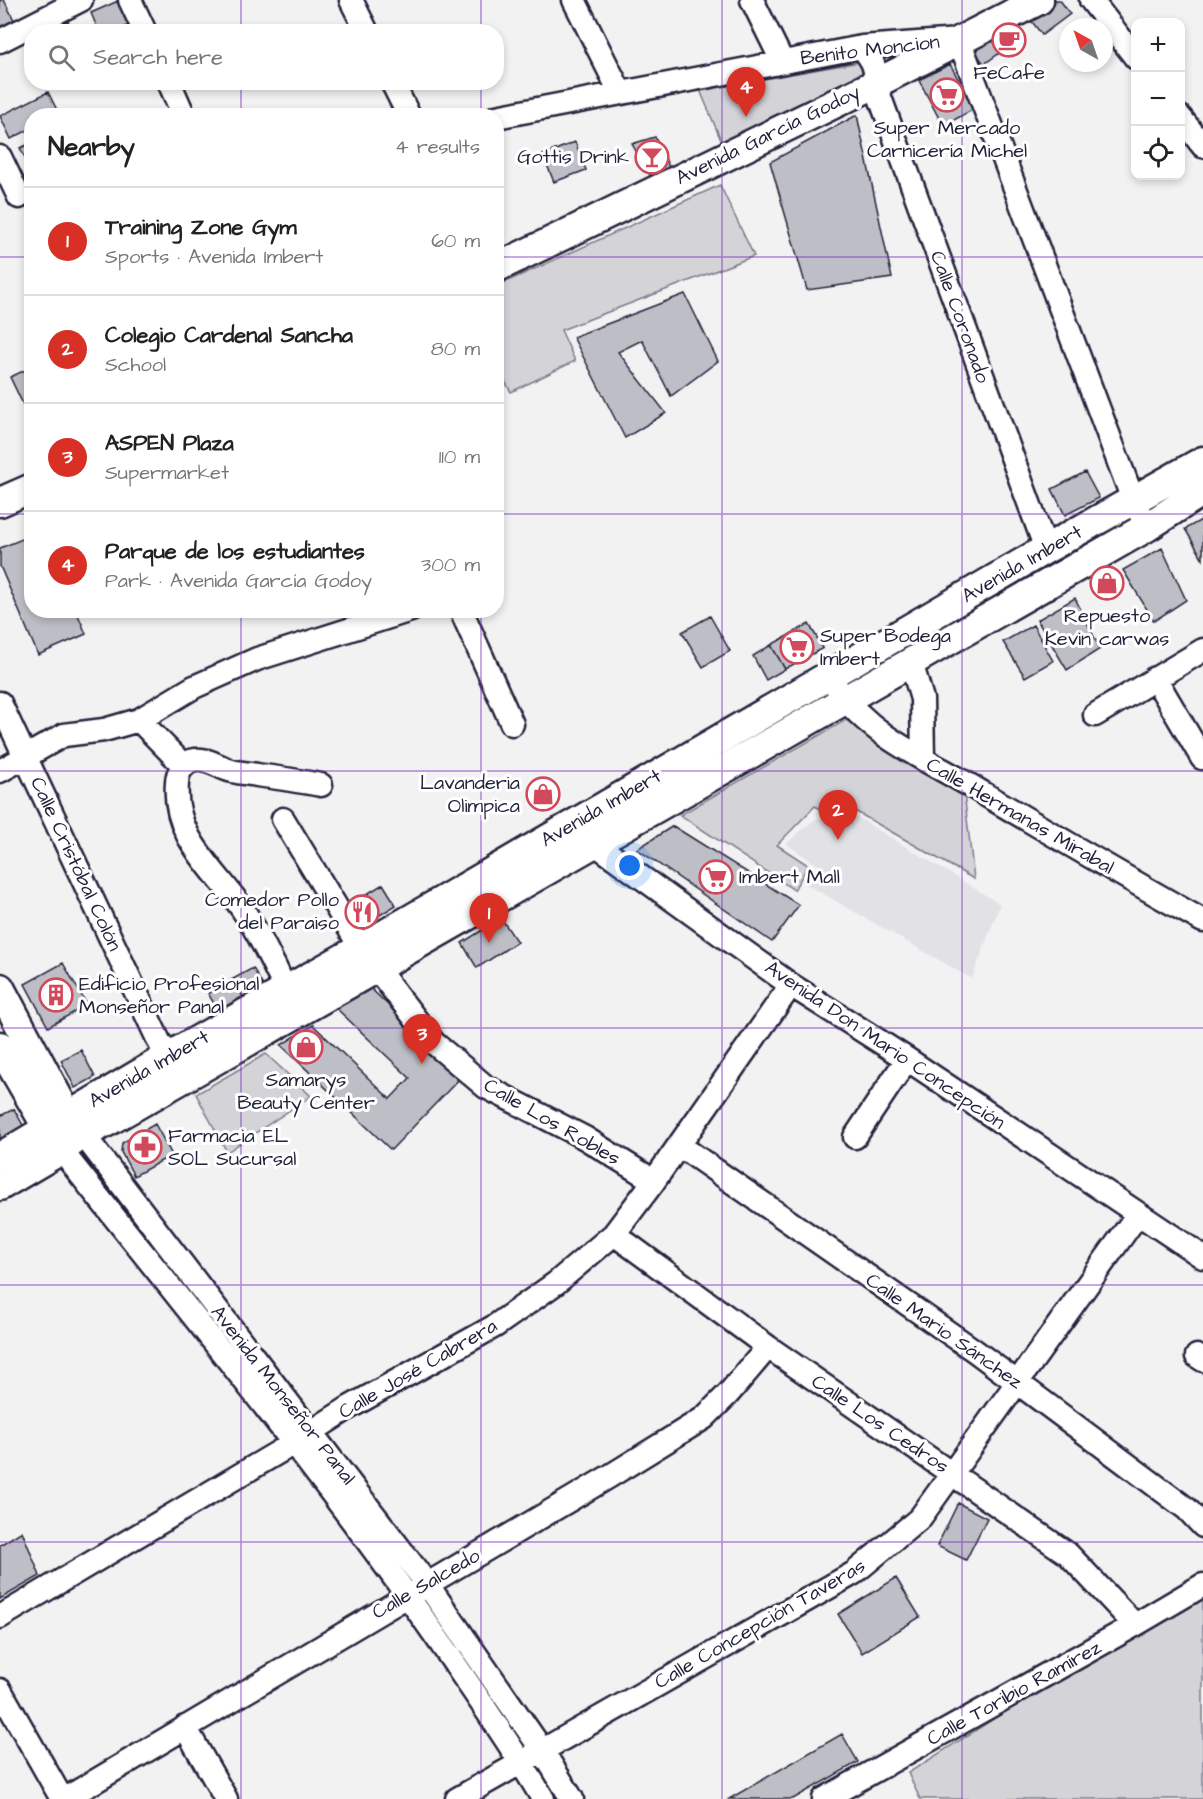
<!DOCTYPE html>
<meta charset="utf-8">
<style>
body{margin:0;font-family:"Architects Daughter",sans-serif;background:#f2f2f2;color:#222}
.controls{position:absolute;right:18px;top:18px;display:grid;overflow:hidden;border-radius:12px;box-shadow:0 3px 9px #0003}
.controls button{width:54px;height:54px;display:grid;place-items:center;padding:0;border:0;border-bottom:2px solid #e0e0e0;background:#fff;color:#222;font:30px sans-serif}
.compass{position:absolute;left:1059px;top:18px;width:54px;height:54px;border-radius:50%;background:#fff;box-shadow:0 3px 9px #0003;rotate:320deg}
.you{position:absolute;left:630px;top:866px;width:21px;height:21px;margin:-15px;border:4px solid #fff;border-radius:50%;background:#1a73e8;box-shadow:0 0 0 9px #1a73e833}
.badge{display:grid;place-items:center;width:39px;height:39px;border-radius:50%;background:#d93025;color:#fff;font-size:20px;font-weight:700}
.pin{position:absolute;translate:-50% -50px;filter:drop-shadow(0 2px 3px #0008)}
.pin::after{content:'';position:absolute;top:32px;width:21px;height:18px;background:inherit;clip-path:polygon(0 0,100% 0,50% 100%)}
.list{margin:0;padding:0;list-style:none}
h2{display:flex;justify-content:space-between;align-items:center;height:78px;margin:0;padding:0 24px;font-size:26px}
h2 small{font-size:20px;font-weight:400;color:#767676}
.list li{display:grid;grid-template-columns:39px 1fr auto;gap:18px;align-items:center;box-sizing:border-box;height:108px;padding:0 24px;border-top:2px solid #e0e0e0}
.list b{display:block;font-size:22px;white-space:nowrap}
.list p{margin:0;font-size:20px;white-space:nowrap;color:#767676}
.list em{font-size:20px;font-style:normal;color:#767676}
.icon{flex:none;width:33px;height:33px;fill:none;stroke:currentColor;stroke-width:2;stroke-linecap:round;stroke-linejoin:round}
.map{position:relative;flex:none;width:1203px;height:1799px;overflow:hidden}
.search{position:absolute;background:#fff;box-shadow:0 3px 9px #0003;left:24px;top:24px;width:480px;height:66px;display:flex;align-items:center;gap:15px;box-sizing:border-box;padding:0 21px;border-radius:24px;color:#767676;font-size:22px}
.panel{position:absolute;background:#fff;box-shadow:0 3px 9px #0003;left:24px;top:108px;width:480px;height:510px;border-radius:24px}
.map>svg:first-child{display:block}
.built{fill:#e2e2e6}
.green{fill:#d3d3d8;stroke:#7a7a8a;stroke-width:1.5}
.building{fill:#bebec6;stroke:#22223b;stroke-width:1.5}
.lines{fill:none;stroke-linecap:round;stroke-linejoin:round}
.minor-casing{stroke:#22223b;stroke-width:27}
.major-casing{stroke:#22223b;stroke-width:33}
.minor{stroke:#fff;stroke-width:22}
.major{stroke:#fff;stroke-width:28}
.grid{fill:none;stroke:#7b2cbf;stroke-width:1.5;stroke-opacity:0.55}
.labels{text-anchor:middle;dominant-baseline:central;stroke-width:6;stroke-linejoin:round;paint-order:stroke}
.street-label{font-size:20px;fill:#22223b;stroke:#fff}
.poi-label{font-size:20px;fill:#22223b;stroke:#fff}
</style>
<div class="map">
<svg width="1203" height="1799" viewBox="0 0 1203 1799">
<rect width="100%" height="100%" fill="#f2f2f3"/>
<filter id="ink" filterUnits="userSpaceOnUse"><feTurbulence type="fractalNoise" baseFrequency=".0167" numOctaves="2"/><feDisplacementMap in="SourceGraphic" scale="12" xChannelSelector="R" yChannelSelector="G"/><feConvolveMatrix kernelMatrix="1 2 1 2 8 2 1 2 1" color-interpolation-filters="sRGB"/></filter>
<g filter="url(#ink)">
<path class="built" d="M857,817L1000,904L972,979L799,880L820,866L786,844L815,819Z"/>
<path class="green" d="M860,62L863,69V77L723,145L700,90Z
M720,185L754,256L561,330L575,361L511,392L497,368V286Z
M846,720L964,792L974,879L848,807L834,818L815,806L777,845L808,865L794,890L680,815Z
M266,1054L311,1096L227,1152L196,1094Z
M1203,1587V1799H920L908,1773Z"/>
<path class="building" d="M0,0H4L14,20L0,27Z
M1055,0H1060L1070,14L1042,35L1030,19Z
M118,1L129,25L115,32H99L91,13Z
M67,19L74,32H46Z
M1009,26L1022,46L1009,55L996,34Z
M990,36L1001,52L984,64L973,49Z
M950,64L974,109L943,126L919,80Z
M48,92L59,114L32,116V128L11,139L0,116Z
M857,115L892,278L807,290L770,162Z
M655,137L670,169L651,177L632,144Z
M575,142L586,170L554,182L543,155Z
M32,143V171L20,148Z
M685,294L718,361L671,396L642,340L618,352L666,413L625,438L573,337Z
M32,367V423L10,377Z
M1085,472L1099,498L1065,515L1052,489Z
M1203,519V559L1185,529Z
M32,535V610H76L86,634L38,655L0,566V548Z
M1162,548L1186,600L1154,621L1123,570Z
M1075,598L1100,649L1067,670L1037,620Z
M710,616L730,651L703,667L682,632Z
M809,624L823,648L785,669L771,645Z
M1033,625L1053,661L1025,677L1003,642Z
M771,645L785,669L766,680L753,656Z
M546,780L556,799L539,808L530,789Z
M673,826L799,905L772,942L637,849Z
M383,884L396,905L380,915L367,894Z
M367,894L380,915L356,929L344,908Z
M501,918L517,942L477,968L462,943Z
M63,963L87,1005L48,1027L25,984Z
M253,968L263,986L243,997L233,979Z
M233,979L243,997L218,1011L208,993Z
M363,981L462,1076L391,1150L281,1045L313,1025L390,1099L410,1078L337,1009Z
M81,1050L95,1077L75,1088L61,1060Z
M14,1109L24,1127L0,1140V1116Z
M155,1124L172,1155L134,1176L121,1152L122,1143Z
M958,1503L987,1518L966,1560L937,1546Z
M22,1531L40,1576L0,1599V1545Z
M896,1578L920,1617L862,1653L838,1614Z
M842,1734L858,1762L793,1799H729Z"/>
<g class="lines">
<g class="minor-casing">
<path id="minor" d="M130,0L145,32
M351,0L367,32
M574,0L620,92
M752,0L782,61
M1091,0L1136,58
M0,41L81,0
M862,47C872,60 877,67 875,84L1046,549
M169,82L184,116
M392,82L409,116
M496,117L862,47L959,40L1132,497L1147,527
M1180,117L1203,146
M0,157L19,197
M461,610L512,724
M911,662L922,699L923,759
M1155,678L1202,758
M837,688C869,735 923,758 971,786C1048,832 1125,877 1203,921
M0,703L173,1071
M1095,715L1203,650
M139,720L184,766
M0,771L64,735L104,730L139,720L194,687L257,659L411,610
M283,819L361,948L434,1043L486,1087L585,1138L654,1181
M586,830L598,846L791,985L907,1059L1203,1257
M286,991C274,964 261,938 245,913C218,871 172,839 177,783C177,772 184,761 195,760C206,758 216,765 226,769C235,773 247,773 257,775C278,778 300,781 321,785
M83,1134L427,1584L542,1750L572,1799
M855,1137L907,1059
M679,1145L975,1351L1187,1509L1203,1526
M61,1150C197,1322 338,1491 461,1673C490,1715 518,1756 543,1799
M614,1234L768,1347L1068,1554L1135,1625
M1197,1356L1203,1360
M0,1617L294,1443L350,1407L495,1326L556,1283L614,1234L654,1181L791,985
M0,1690L62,1799
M185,1727L226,1799
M65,1799L610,1476L704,1418L729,1393L768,1347
M457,1799L854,1573L920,1518L1138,1214
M824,1799L1135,1625L1203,1585"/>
</g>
<g class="major-casing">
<path id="major" d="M496,268L875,84L1039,0
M0,502L32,488
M0,988L68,1116L79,1130
M0,1046L58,1146
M0,1157L166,1058L361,948L1046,549L1203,461
M0,1186L61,1150L83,1134L107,1122L1147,527L1203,491"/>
</g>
<use href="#minor" class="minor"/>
<use href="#major" class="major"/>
</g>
</g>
<path class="grid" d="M241,0V32M481,0V32M722,0V1799M962,0V1799M241,82V116M481,82V116M0,257H32M496,257H1203M0,514H32M496,514H1203M241,610V1799M481,610V1799M0,771H1203M0,1028H1203M0,1285H1203M0,1542H1203"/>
<defs>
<g id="cafe-ring" transform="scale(1.725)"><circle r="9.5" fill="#fff" stroke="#d1495b" stroke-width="1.5"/><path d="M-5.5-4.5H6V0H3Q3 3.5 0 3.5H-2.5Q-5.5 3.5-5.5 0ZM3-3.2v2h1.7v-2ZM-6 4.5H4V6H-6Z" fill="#d1495b"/></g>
<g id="supermarket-ring" transform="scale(1.725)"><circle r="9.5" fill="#fff" stroke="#d1495b" stroke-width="1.5"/><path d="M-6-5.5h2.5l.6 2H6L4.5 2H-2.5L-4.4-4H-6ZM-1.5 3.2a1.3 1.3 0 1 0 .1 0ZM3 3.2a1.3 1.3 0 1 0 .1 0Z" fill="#d1495b"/></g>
<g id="bar-ring" transform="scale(1.725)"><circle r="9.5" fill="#fff" stroke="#d1495b" stroke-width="1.5"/><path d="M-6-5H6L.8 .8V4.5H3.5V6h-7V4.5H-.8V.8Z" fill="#d1495b"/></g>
<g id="shop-ring" transform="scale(1.725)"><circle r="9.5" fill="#fff" stroke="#d1495b" stroke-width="1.5"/><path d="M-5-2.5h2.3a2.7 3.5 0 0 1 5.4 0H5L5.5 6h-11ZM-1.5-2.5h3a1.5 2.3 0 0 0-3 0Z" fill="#d1495b"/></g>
<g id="restaurant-ring" transform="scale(1.725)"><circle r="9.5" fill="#fff" stroke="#d1495b" stroke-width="1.5"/><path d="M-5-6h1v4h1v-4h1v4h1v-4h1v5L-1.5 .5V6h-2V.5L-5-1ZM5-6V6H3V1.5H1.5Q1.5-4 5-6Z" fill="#d1495b"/></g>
<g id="building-ring" transform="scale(1.725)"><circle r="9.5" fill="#fff" stroke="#d1495b" stroke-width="1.5"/><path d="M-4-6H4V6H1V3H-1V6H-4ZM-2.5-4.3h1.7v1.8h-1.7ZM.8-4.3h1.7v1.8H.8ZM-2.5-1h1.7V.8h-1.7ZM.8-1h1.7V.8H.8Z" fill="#d1495b"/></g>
<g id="pharmacy-ring" transform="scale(1.725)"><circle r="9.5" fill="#fff" stroke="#d1495b" stroke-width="1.5"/><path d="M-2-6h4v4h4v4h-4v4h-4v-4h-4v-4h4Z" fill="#d1495b"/></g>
</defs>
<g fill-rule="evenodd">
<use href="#cafe-ring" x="1009" y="40"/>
<use href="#supermarket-ring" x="947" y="95"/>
<use href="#bar-ring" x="652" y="157"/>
<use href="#shop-ring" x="1107" y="583"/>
<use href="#supermarket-ring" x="797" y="647"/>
<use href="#shop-ring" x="543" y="794"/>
<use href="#supermarket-ring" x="716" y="877"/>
<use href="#restaurant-ring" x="362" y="912"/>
<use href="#building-ring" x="56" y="995"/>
<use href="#shop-ring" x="306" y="1047"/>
<use href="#pharmacy-ring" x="145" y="1147"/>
</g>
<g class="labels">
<g class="street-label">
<text transform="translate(870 50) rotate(-7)">Benito Moncion</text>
<text transform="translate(768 135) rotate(-26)">Avenida García Godoy</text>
<text transform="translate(960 317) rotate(70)">Calle Coronado</text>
<text transform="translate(1022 564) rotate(-30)">Avenida Imbert</text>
<text transform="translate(601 808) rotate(-30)">Avenida Imbert</text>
<text transform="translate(1020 816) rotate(30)">Calle Hermanas Mirabal</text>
<text transform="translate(76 864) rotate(65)">Calle Cristóbal Colón</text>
<text transform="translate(885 1045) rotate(34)">Avenida Don Mario Concepción</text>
<text transform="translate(149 1069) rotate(-30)">Avenida Imbert</text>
<text transform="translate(552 1122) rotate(30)">Calle Los Robles</text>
<text transform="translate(944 1331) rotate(35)">Calle Mario Sánchez</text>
<text transform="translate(418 1369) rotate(-30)">Calle José Cabrera</text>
<text transform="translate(283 1395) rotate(52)">Avenida Monseñor Panal</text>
<text transform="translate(880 1424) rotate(34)">Calle Los Cedros</text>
<text transform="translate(426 1584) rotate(-30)">Calle Salcedo</text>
<text transform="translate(760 1624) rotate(-30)">Calle Concepción Taveras</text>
<text transform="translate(1014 1693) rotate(-29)">Calle Toribio Ramírez</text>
</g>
<g class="poi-label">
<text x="1009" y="73">FeCafe</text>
<text x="947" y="128">Super Mercado<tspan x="947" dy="23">Carnicería Michel</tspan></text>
<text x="629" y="157" text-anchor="end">Gottis Drink</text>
<text x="1107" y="616">Repuesto<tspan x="1107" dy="23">Kevin carwas</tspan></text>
<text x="820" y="636" text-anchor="start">Super Bodega<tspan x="820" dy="23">Imbert</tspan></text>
<text x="520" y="783" text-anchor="end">Lavanderia<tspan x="520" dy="23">Olimpica</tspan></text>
<text x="739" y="877" text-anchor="start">Imbert Mall</text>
<text x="339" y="900" text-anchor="end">Comedor Pollo<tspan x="339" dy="23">del Paraiso</tspan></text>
<text x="79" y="984" text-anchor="start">Edificio Profesional<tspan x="79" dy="23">Monseñor Panal</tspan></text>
<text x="306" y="1080">Samarys<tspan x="306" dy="23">Beauty Center</tspan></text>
<text x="168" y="1136" text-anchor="start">Farmacia EL<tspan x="168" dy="23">SOL Sucursal</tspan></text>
</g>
</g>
</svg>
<div class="controls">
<button>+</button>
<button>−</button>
<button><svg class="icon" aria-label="locate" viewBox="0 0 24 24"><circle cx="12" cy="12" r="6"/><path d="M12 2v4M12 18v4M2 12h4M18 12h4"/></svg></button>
</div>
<svg class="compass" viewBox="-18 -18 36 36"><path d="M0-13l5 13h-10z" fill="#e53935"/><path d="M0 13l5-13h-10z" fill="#767676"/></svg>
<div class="you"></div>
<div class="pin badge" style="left:489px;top:943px">1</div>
<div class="pin badge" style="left:838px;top:840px">2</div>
<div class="pin badge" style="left:422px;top:1064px">3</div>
<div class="pin badge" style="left:746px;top:117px">4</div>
<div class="search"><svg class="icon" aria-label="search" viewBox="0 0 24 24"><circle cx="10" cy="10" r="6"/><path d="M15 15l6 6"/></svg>Search here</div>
<section class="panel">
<h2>Nearby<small>4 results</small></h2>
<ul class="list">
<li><span class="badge">1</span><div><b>Training Zone Gym</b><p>Sports · Avenida Imbert</p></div><em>60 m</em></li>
<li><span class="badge">2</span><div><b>Colegio Cardenal Sancha</b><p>School</p></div><em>80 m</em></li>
<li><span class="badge">3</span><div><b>ASPEN Plaza</b><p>Supermarket</p></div><em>110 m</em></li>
<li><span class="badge">4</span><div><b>Parque de los estudiantes</b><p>Park · Avenida García Godoy</p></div><em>300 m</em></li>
</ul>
</section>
</div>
